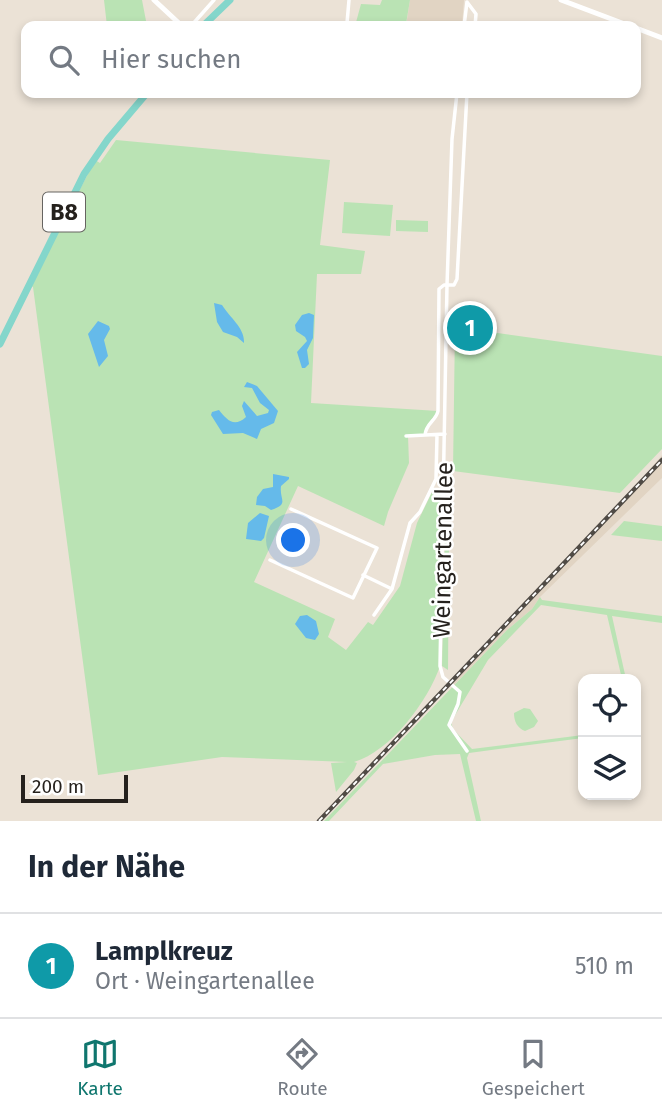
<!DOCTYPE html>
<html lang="de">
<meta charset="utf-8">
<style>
body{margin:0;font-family:"Fira Sans",sans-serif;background:#f6f6f7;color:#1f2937}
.controls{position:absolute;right:21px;bottom:21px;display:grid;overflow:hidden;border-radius:14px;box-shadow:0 4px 10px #0003}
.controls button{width:63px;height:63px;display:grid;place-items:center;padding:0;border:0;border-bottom:2px solid #e0e1e3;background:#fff;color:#1f2937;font:35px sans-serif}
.scale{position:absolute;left:21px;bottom:18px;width:107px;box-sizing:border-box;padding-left:7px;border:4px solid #25211d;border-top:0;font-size:19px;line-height:24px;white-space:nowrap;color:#25211d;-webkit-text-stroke:5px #fff;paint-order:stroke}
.you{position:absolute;left:294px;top:541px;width:24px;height:24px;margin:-18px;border:5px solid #fff;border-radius:50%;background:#1a73e8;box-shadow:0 0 0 10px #1a73e833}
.badge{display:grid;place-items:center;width:46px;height:46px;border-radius:50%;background:#0f766e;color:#fff;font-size:23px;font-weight:700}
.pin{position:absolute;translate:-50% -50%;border:4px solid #fff;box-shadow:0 2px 7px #0006}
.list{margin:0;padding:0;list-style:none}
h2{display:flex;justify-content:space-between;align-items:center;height:91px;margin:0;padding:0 28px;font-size:30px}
h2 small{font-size:23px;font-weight:400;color:#747a83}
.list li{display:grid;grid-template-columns:46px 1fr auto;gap:21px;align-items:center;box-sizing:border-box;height:105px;padding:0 28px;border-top:2px solid #e0e1e3}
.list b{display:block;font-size:26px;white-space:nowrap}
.list p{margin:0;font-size:23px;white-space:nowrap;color:#747a83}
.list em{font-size:23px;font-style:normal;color:#747a83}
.icon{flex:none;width:38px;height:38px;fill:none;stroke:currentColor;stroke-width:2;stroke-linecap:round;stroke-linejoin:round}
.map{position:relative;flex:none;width:662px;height:821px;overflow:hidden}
.search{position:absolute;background:#fff;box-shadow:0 4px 10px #0003;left:21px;right:21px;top:21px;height:77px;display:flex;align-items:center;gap:18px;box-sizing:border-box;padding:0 24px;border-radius:14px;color:#747a83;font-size:26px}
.sheet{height:196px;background:#fff}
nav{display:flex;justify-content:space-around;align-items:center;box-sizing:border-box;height:98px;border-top:2px solid #e0e1e3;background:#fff;font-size:19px;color:#747a83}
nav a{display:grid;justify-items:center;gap:4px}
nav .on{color:#0f766e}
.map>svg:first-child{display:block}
.built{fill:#e1d4c3}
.green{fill:#bae3b4}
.water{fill:#65baea}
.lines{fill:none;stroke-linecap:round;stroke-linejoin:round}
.street{stroke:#fff;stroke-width:3.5}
.secondary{stroke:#fff;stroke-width:5}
.primary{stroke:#84d6cb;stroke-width:7}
.rail-casing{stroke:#504b45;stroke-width:4.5}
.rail{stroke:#fff;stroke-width:2;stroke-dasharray:5;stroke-linecap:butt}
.labels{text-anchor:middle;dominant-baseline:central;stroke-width:5;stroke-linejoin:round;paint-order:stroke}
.shield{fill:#fff;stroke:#666461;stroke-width:2}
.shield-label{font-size:23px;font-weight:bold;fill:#25211d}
.street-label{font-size:24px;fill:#25211d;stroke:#fff}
</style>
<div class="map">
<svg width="662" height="821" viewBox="0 0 662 821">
<rect width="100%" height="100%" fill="#ebe2d6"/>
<path class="built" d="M410,0H464L462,26H406Z
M662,455V478L540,597L532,609L507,630L454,685L450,681L638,484Z"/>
<path class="green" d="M104,0H142L147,26H107Z
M382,0H410L406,24L386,22L387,26H355L361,4L380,5Z
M116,140L330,160L320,245L365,251L361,274H317L311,403L438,411L429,423L425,435L408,436L409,463L388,512L384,526L298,486L254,582L335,619L328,637L346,650L368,622L373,625L400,586L417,523L434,488H444L440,666C428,701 391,751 354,762L357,763L354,770L336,792L331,763L347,762L222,757L98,775L33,287L31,286L95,160L100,163Z
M344,202L393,205L390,236L342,233Z
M396,220L428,221V232L396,231Z
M455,327L662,356V449L620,493L453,471Z
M624,521L662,526V541L611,535Z
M445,537L449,540L448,670L442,666Z
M540,597L542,600L662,616V623L612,616L626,679H622L607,615L541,605L488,660L451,722L453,729L472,749L583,735V738L469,753L467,758L481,821H476L460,754L435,755L383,764L329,821H324L507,630L532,609Z
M524,708L530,709L538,721L534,727L525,731C517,728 514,721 514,713Z"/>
<path class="water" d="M214,303L222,305C230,318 245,328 244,343L237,337L223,332L217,322Z
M309,313L314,315L313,338L307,350L309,364L305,368H302L297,352L307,341L305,337L296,331L295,325L302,315Z
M98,321L109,326L110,329L104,340L108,356L99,367L88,334Z
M247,382L257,386L278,411L274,423L261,429L257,439L243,433L223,434L211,415L212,412L219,410C227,420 234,428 246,417L242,406L244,401L257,416L268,413L269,410L260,403L252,388L244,387Z
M273,474L289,477V479L281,486C279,500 290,504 271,510L265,506L256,505L257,497L263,489L273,487Z
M260,513L269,516L264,538L261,541L246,539L248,523Z
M307,615L316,621L319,634L315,640L306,638L295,624L300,616Z"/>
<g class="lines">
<path class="street" d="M467,2L476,14L475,26
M347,23L349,0
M191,26L214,0
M464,26L467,2
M457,93L452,139L447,285L440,666L443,677L460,692L458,704L449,725L467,751
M425,435C426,423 436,421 438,411L439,289L444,285H454L457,279L467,93
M406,436L445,434
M270,560L353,598L377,548L291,509
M363,575L392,589
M374,615L392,589L410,523L420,512L436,479L437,435"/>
<path class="secondary" d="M154,0L182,26
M561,0L630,26
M636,28L662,38"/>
<path class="primary" d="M203,26L230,0
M0,344L84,174L108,139L147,93"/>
<g class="rail-casing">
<path id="rail" d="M319,821L662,460"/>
</g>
<use href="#rail" class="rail"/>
</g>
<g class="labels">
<rect class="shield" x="43" y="192.5" width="42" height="39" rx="5"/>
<g class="shield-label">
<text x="64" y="212">B8</text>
</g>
<g class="street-label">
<text transform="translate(443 550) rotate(-89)">Weingartenallee</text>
</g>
</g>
</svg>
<div class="controls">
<button><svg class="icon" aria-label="locate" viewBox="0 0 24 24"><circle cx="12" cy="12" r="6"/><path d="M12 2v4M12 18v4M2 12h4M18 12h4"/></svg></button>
<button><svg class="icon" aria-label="layers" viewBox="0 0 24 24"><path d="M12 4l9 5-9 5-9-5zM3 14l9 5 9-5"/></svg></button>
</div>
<div class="scale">200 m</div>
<div class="you"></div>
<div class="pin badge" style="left:470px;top:328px;background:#0f9aa8">1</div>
<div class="search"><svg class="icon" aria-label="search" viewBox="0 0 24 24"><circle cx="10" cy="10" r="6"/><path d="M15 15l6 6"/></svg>Hier suchen</div>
</div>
<section class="sheet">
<h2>In der Nähe<small></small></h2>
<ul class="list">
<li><span class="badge" style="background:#0f9aa8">1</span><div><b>Lamplkreuz</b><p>Ort · Weingartenallee</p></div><em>510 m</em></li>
</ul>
</section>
<nav>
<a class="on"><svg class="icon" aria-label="map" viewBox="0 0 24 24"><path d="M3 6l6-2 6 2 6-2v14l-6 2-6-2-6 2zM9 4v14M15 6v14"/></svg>Karte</a>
<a><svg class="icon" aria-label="directions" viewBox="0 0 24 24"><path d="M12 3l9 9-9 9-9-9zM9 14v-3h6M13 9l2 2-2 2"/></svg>Route</a>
<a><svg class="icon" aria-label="saved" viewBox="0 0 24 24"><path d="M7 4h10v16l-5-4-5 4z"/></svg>Gespeichert</a>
</nav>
